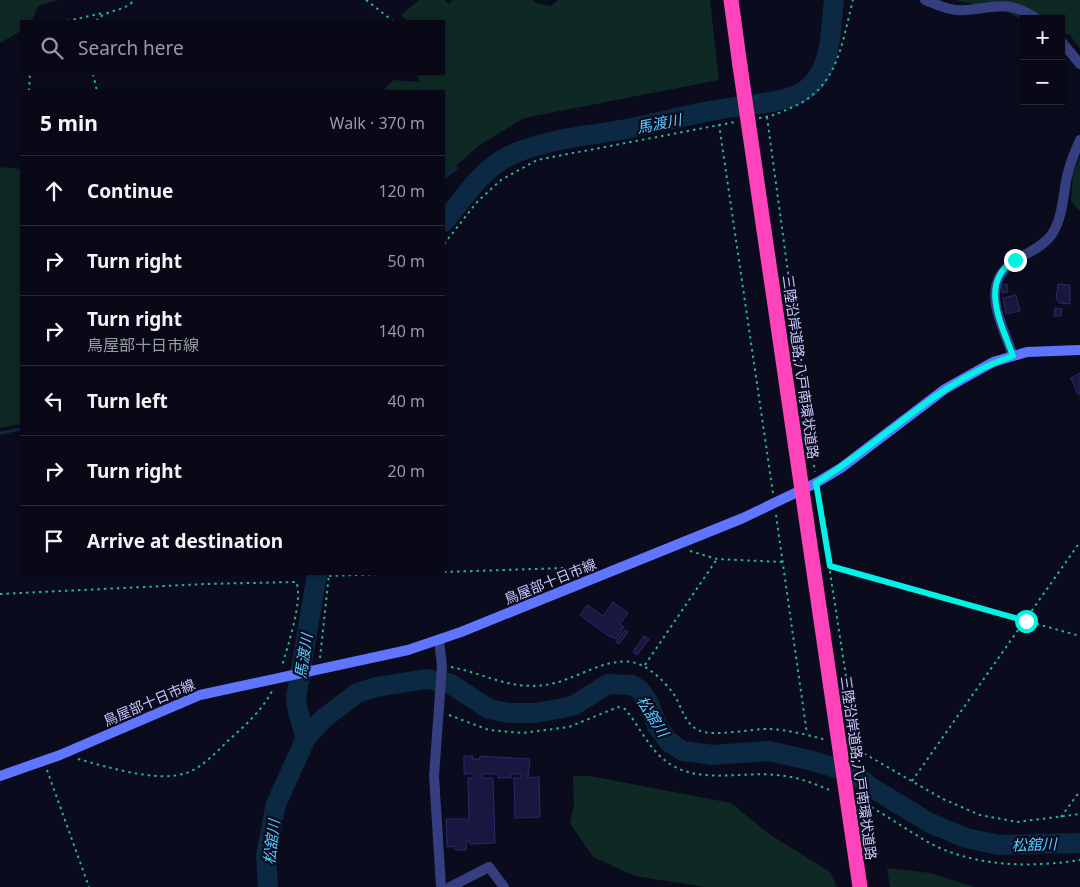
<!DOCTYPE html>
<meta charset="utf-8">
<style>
body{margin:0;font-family:"Noto Sans","Noto Sans JP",sans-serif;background:#161623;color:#f1f3f6}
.controls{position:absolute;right:15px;top:15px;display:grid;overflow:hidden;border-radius:0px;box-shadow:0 1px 4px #0004}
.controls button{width:45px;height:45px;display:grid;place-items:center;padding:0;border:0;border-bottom:1px solid #292935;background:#080816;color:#f1f3f6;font:25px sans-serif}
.stop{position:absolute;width:15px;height:15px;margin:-11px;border:4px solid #00f3e4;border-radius:50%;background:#fff}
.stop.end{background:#00f3e4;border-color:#fff;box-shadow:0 1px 5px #0008}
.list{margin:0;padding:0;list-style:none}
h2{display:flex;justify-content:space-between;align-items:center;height:65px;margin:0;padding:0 20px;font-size:21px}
h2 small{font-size:16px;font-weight:400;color:#989aa1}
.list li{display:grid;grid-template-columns:32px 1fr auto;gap:15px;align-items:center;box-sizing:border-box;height:70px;padding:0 20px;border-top:1px solid #292935}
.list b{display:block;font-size:19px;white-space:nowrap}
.list p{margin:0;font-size:16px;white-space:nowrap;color:#989aa1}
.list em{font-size:16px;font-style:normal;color:#989aa1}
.icon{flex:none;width:28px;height:28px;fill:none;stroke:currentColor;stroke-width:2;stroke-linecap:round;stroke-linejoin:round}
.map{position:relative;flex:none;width:1080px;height:887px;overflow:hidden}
.search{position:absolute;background:#080816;box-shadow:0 1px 4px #0004;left:20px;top:20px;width:425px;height:55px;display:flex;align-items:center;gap:12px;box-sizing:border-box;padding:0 18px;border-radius:0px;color:#989aa1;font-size:19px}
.panel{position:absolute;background:#080816;box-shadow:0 1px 4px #0004;left:20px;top:90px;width:425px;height:485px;border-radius:0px}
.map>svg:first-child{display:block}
.green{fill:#0e2823}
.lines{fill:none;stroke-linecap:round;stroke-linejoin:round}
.stream{stroke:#0b2942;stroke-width:3}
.river{stroke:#0b2942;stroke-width:20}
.building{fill:#19173f;stroke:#2b286b}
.path{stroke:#2ab193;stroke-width:2;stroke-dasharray:2.5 4;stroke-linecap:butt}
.minor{stroke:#353e7e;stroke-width:10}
.secondary{stroke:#5f75ff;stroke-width:10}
.motorway{stroke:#ff43bb;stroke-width:15}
.motorway-bridge{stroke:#ff43bb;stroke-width:15}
.route{stroke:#00f3e4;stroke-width:6}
.labels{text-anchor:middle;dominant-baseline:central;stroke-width:4.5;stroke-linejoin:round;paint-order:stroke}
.street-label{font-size:14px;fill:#c8caff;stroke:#0b0b1e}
.water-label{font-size:15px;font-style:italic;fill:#56ccff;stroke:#0b0b1e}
</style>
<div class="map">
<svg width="1080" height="887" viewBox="0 0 1080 887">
<rect width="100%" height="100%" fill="#0b0b1e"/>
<path class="green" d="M0,0H57L38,6L32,21H21V31L0,43Z
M419,0H444L449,4L453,0H533L537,3L551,6L558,0H710L719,80L524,118L480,145L444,176V91H383L393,80L420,82L416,74H444V21H407L401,15Z
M955,0H1080V49L1070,35L1061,33V19H1024V21L1006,11Z
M1080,157V210H1079L1071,201L1073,174Z
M0,167L21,169V424L0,428Z
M573,776H590L731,803L769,834L830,872L837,887H705L635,876L593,857L570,823L574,807Z
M887,868L930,873L975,887H890Z"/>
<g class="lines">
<path class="stream" d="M444,178L456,168
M0,433L21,429"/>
<path class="river" d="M444,222C462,200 481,170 507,157C543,139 587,136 626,129C658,123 690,114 722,109C747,104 783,104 804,91C833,72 830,30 834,0
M306,738L298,712L296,698L317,574
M268,887L266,856L276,804L306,738L323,719L357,693L376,687L426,679L449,683L489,709L509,713H536L573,706L608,684L632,685L640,690L649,703L657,726L669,742L683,751L713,755L769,751L813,761L855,774L872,788L930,823L966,838L999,845L1080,843"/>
</g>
<path class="building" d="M1007,284L1008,292L1002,293V285Z
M1058,284L1070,285V304L1059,303V300H1056Z
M1016,295L1020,311L1006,314L1003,298Z
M1055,308L1062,309L1061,316H1054Z
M1080,373V394L1078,395L1071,378Z
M613,602L628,613L620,624L624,627L616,639L611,636L610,637L580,615L587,605L603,616Z
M625,630L628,632L619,644L616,642Z
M644,636L649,639L637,655L633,652Z
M464,756H473L472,759H480V756L530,759L528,778L539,777L540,817L515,818L514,778H521V774H511V778H498V774H482V778H493L495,843L470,844V841H467L466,850H455V846L447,847L446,819H467V822H469L468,778H473L474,774H464Z"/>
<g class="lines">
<path class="path" d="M366,0L393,21
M67,21L103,13
M96,21C107,8 124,13 134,0
M93,74L97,91
M29,91L30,74
M767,117L815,472
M759,118C770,117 779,113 788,109C838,90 841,46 853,0
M719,124L773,493
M444,244L477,202L501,180L537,160L735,122
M818,494L857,748
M776,515L807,734
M690,551L717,559L783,562
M830,566L1080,636
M444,572L594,567
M329,576L381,574
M0,594L205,584L296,582C304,598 287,648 282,666
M320,658L329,574
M645,665L717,559
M451,667C483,673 510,690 544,685C573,682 602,658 631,662C647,664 664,681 673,693C682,706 683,722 698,730C713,738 753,728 770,729C789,730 808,735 826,740
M449,715L489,730L522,733L569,727L618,707L625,709C638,724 647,745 662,758C696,788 744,769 785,776C801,778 817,785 832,791
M853,747L943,799L980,815L1017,822L1080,814
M78,759C107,767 158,783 186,773C204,767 218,750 231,738C248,723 263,709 273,689
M47,770L89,887
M912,781L1080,542
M860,801C883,813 904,828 926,841C972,867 1030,868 1080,860
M1061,817L1080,791"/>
<path class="minor" d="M925,0C938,5 952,12 966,10C999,7 1009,0 1037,19
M1061,41L1080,64
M1013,356C1001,320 977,283 1018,259C1029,252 1044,246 1052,234C1063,217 1063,195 1067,176C1070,164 1075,151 1080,140
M439,640L442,666L434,776L441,887
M450,887L489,867L504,887"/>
<path class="secondary" d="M0,776L60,755L200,695L408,650L461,632L743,518L816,483L841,468L945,389L993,362L1027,352L1080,350"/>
<path class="motorway" d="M731,0L740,66"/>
<path class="motorway-bridge" d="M740,66L860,887"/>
</g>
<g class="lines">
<path class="route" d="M1015,260C978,282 1002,325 1013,356C938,380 883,443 816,483L830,566L1026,621"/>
</g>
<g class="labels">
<g class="street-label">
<text transform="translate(801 367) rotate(82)">三陸沿岸道路;八戸南環状道路</text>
<text transform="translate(550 581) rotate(-22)">鳥屋部十日市線</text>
<text transform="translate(149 702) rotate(-23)">鳥屋部十日市線</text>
<text transform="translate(859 768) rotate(82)">三陸沿岸道路;八戸南環状道路</text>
</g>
<g class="water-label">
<text transform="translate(659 123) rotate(-11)">馬渡川</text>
<text transform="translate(303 656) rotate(-81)">馬渡川</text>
<text transform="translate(653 716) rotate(58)">松舘川</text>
<text transform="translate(271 842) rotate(-83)">松舘川</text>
<text transform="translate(1034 844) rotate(-2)">松舘川</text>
</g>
</g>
</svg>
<div class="controls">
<button>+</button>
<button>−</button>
</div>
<div class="stop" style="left:1026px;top:621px"></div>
<div class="stop end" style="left:1015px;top:260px"></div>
<div class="search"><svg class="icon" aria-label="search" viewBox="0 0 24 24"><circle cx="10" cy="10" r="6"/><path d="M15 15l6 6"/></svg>Search here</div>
<section class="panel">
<h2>5 min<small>Walk · 370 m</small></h2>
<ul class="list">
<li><svg class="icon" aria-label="ahead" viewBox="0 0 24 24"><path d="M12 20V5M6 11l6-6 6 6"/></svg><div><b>Continue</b></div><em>120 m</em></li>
<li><svg class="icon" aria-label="right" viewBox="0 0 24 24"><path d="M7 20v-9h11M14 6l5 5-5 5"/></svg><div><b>Turn right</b></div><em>50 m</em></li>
<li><svg class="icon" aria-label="right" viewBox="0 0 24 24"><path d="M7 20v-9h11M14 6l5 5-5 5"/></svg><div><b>Turn right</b><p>鳥屋部十日市線</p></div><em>140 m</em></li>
<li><svg class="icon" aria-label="left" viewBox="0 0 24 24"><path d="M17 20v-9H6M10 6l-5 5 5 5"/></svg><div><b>Turn left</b></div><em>40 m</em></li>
<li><svg class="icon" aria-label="right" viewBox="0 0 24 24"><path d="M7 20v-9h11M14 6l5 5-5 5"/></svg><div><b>Turn right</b></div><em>20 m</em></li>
<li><svg class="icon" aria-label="arrive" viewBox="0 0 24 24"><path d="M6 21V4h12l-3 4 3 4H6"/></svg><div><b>Arrive at destination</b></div></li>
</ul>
</section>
</div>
